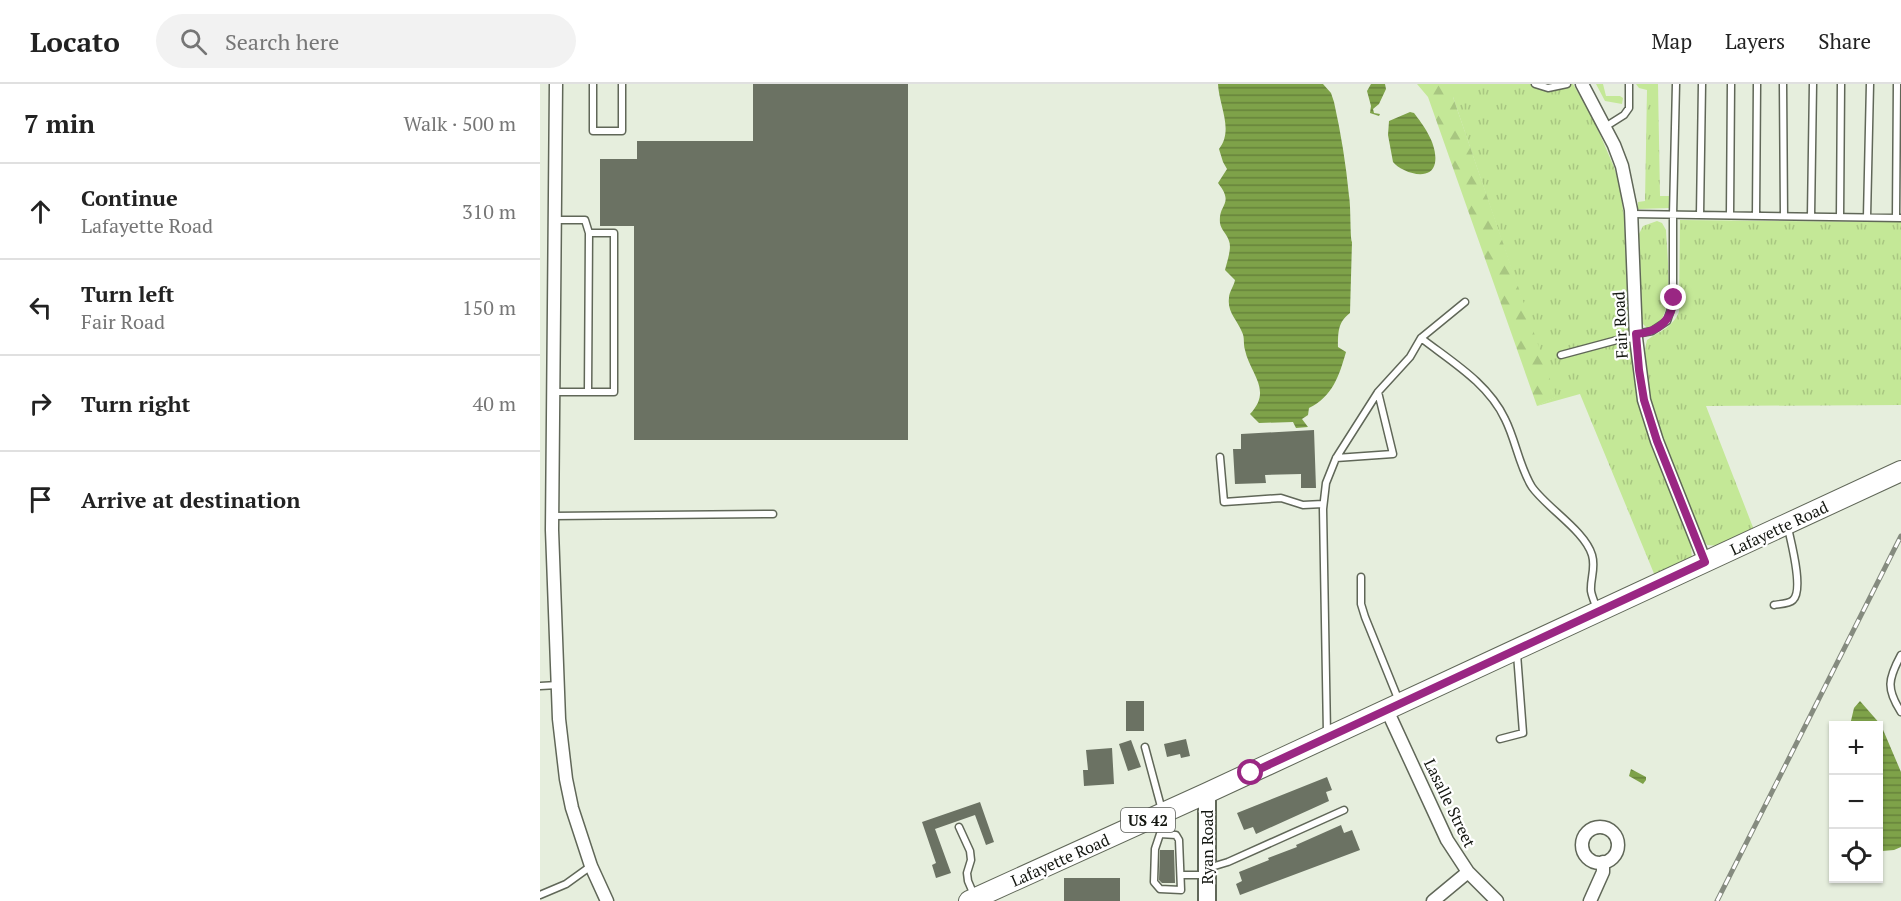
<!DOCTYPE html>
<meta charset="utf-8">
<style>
body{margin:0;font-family:"PT Serif",serif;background:#f2f2f2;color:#222}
.controls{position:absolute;right:18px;bottom:18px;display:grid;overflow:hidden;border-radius:0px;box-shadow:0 2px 4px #0004}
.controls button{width:54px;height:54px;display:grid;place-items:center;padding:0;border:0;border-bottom:2px solid #e0e0e0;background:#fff;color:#222;font:30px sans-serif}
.stop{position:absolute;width:18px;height:18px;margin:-14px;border:4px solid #9a2783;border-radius:50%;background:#fff}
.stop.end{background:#9a2783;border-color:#fff;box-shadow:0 2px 6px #0008}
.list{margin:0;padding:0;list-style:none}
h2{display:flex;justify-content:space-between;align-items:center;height:78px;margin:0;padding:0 24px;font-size:26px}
h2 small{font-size:20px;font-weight:400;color:#767676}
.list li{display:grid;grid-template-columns:39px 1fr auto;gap:18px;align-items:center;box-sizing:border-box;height:96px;padding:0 24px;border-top:2px solid #e0e0e0}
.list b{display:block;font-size:22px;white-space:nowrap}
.list p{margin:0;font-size:20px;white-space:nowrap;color:#767676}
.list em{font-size:20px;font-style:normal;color:#767676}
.icon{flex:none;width:33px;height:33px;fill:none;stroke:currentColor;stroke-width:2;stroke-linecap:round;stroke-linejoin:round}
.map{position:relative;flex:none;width:1361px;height:817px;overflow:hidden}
header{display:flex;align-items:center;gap:36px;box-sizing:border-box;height:84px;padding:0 30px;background:#fff;border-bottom:2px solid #e0e0e0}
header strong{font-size:28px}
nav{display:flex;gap:33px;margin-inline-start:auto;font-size:21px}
.search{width:420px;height:54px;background:#f2f2f2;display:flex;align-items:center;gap:15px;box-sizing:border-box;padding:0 21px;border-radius:33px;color:#767676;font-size:22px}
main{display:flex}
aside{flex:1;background:#fff}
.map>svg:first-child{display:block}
.grass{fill:url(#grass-tufts)}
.forest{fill:url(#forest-firs)}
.water{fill:url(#water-rules)}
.building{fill:#6b7263}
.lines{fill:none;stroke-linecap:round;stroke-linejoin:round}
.lane-casing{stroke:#606758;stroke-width:9}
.street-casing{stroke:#606758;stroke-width:15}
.secondary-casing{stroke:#606758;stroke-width:20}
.primary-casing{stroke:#606758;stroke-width:22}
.lane{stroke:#fff;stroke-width:6}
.street{stroke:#fff;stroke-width:12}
.secondary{stroke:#fff;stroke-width:16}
.primary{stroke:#fff;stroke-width:20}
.rail-casing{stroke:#858b7f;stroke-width:5}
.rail{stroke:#fff;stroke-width:3;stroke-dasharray:9;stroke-linecap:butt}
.route{stroke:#9a2783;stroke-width:8}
.labels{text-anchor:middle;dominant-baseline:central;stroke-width:4.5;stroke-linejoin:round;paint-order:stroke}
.shield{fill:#fff;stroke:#5a5c58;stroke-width:1.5}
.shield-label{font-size:15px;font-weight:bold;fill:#131610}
.street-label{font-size:16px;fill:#131610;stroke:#fff}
</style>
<header>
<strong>Locato</strong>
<div class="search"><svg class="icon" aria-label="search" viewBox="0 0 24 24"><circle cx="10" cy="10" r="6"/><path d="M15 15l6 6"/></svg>Search here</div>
<nav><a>Map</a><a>Layers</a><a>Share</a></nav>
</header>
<main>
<aside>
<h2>7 min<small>Walk · 500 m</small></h2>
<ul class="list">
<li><svg class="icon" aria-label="ahead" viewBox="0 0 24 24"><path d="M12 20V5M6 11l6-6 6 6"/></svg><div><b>Continue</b><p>Lafayette Road</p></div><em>310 m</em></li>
<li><svg class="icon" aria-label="left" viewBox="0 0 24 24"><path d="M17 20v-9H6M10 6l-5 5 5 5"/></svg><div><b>Turn left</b><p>Fair Road</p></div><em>150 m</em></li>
<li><svg class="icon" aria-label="right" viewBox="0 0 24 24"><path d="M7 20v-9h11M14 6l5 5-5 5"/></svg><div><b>Turn right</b></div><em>40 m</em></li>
<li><svg class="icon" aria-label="arrive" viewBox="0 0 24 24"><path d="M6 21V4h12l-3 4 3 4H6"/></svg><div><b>Arrive at destination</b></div></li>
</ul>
</aside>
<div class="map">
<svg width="1361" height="817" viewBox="0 0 1361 817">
<defs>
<pattern id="grass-tufts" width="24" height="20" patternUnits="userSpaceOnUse" patternTransform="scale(1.5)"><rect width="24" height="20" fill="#c4e897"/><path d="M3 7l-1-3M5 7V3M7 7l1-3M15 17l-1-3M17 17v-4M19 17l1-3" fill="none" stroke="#a8c681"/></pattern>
<pattern id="forest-firs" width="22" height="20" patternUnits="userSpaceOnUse" patternTransform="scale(1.5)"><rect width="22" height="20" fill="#c4e897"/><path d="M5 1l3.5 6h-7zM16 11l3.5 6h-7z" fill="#a8c681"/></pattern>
<pattern id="water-rules" width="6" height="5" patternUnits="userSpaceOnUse" patternTransform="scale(1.5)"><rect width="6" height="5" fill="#7ea249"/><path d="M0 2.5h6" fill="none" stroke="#66833b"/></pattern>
</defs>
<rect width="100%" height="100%" fill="#e6eedd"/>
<path class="grass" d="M913,0H1033L1052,32L1074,83L1079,99L1084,132L1090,243L1098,313L1121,383L1151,461L1152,476L1115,492L1040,310L997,322L1015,313L913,13Z
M1056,0H1063L1066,12H1080L1083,14L1082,20L1065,17Z
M1096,0H1118L1120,112H1129V124L1098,125V118L1105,117L1107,6L1099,4Z
M1140,136L1361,138V321L1166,322L1214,446L1180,462L1167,461L1162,454C1143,406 1094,305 1107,256C1120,247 1132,244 1139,228Z
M1117,137L1122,139L1126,146C1127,168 1132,211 1124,230C1121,239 1115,242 1107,244L1102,239L1099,150L1103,142Z"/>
<path class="forest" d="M877,0H913V13L1016,313L997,322L888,13Z"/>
<path class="water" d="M678,0H783L791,9L794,18C801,49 806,81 809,112C811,122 810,154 812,158L810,229C798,238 798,248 798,263L806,268C799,292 793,312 769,324L768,331L762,335L768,343L756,344L753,338L719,339L710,330C733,306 710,290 705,266C703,259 705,254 702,248C697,236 687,228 689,214C689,208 694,202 695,196L685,186C687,178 692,164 689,157C687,150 681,146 680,139C678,119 695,121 678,99L687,85L683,78L679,65C694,46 679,22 678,0Z
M831,0H845L846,5L839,20L833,25L834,29L840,30L839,32L830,29L831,22L827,7Z
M870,28L874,29C884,42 898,61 895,79C891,99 861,88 853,78L848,51L849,37Z
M1320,617L1341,641L1361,688V763L1354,766L1342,767L1339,763L1338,642L1310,641L1314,624Z
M1091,685L1106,693V696L1103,700L1089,692Z"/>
<path class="building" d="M213,0H368V356H94V142H60V75H97V57H213Z
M774,346L776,404H761V390L725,391L726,399L695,400L693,365H701V350Z
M586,617H604V647H586Z
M646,655L650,672L641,674L640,670L627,673L624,660Z
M591,656L601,683L588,687L579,660Z
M572,664L574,700L544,702L543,686H548L546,666Z
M787,693L792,706L786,708L789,717L716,750L713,743L704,746L697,729Z
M440,718L454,758L446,761L435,731L395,745L411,789L396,794L392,781L396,779L382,738Z
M801,741L804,749L812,746L820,766L700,811L696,800L702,797L699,788L729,776L728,774L757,763L756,761Z
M620,766H634L635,799H622L619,796Z
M524,794H580V817H524Z"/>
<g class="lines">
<g class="lane-casing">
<path id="lane" d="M53,0V47H82V0
M995,0L1008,4L1027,0
M1243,0L1244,132
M1065,43L1084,31L1089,24V0
M1092,130L1361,134
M1160,131L1162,0
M1190,131L1191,0
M1216,132L1217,0
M1271,132L1273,0
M1300,133L1301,0
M1327,133L1330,0
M1356,133L1357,0
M15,136H45L49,149L48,308H74V149H49
M1096,250L1112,247L1127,237L1133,219V131L1136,0
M881,254C912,278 948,299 965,335C976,357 979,382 992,403C1007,424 1045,447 1052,471C1056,484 1050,495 1051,507C1052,513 1055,519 1057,525
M1021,271L1077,256L1096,254
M13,308H48
M680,373L684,418L741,414L763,421L783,420
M796,374L853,370L838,308
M12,432L233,430
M821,493V520L825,533L859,617
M1234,521C1239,520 1249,520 1253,516C1264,506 1251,458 1248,444
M1361,571C1348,595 1346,605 1361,628
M0,602L18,601
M787,650L783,425L786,399L796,374L838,308L870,273L881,254L925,218
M960,655L983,649L977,570
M605,663L623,730L621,747L615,765L614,798L620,805L641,806L639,756L636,751L620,750
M419,743L430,767L431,776L427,789L428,797L434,811
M668,784L688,778L804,726
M641,791H667
M0,811L26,800L51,782"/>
</g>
<g class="street-casing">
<path id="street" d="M16,0L12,446L19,635L26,695L32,724L51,782L67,817
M1042,0L1074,61L1082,82L1091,126L1096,254L1104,316L1117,357L1165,478
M847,626L907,756L928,788L957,817
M1042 761a18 18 0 1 1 36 0a18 18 0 1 1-36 0Z
M893,817L928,788
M1050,817L1063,788V778"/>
</g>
<g class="secondary-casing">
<path id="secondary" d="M667,817V709"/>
</g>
<g class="primary-casing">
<path id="primary" d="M429,817L667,709L1361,387"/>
</g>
<use href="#lane" class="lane"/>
<use href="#street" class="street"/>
<use href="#secondary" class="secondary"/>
<use href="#primary" class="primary"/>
<g class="rail-casing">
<path id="rail" d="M1177,817L1361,452"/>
</g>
<use href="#rail" class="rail"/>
</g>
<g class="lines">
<path class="route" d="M711,689L1165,478L1117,357L1104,316L1099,286L1096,250C1119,248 1132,236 1134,214"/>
</g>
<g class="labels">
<rect class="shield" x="581" y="724" width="54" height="24" rx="4.5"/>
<g class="shield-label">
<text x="608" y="736">US 42</text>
</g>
<g class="street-label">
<text transform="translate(1080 241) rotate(-93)">Fair Road</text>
<text transform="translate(1239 444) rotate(-25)">Lafayette Road</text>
<text transform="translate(910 719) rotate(64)">Lasalle Street</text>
<text transform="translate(667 763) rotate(-90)">Ryan Road</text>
<text transform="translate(520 776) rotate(-24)">Lafayette Road</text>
</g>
</g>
</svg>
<div class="controls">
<button>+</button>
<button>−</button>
<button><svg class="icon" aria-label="locate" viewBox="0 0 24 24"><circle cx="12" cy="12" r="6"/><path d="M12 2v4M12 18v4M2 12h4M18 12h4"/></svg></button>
</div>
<div class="stop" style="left:711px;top:689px"></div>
<div class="stop end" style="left:1134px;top:214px"></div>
</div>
</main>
